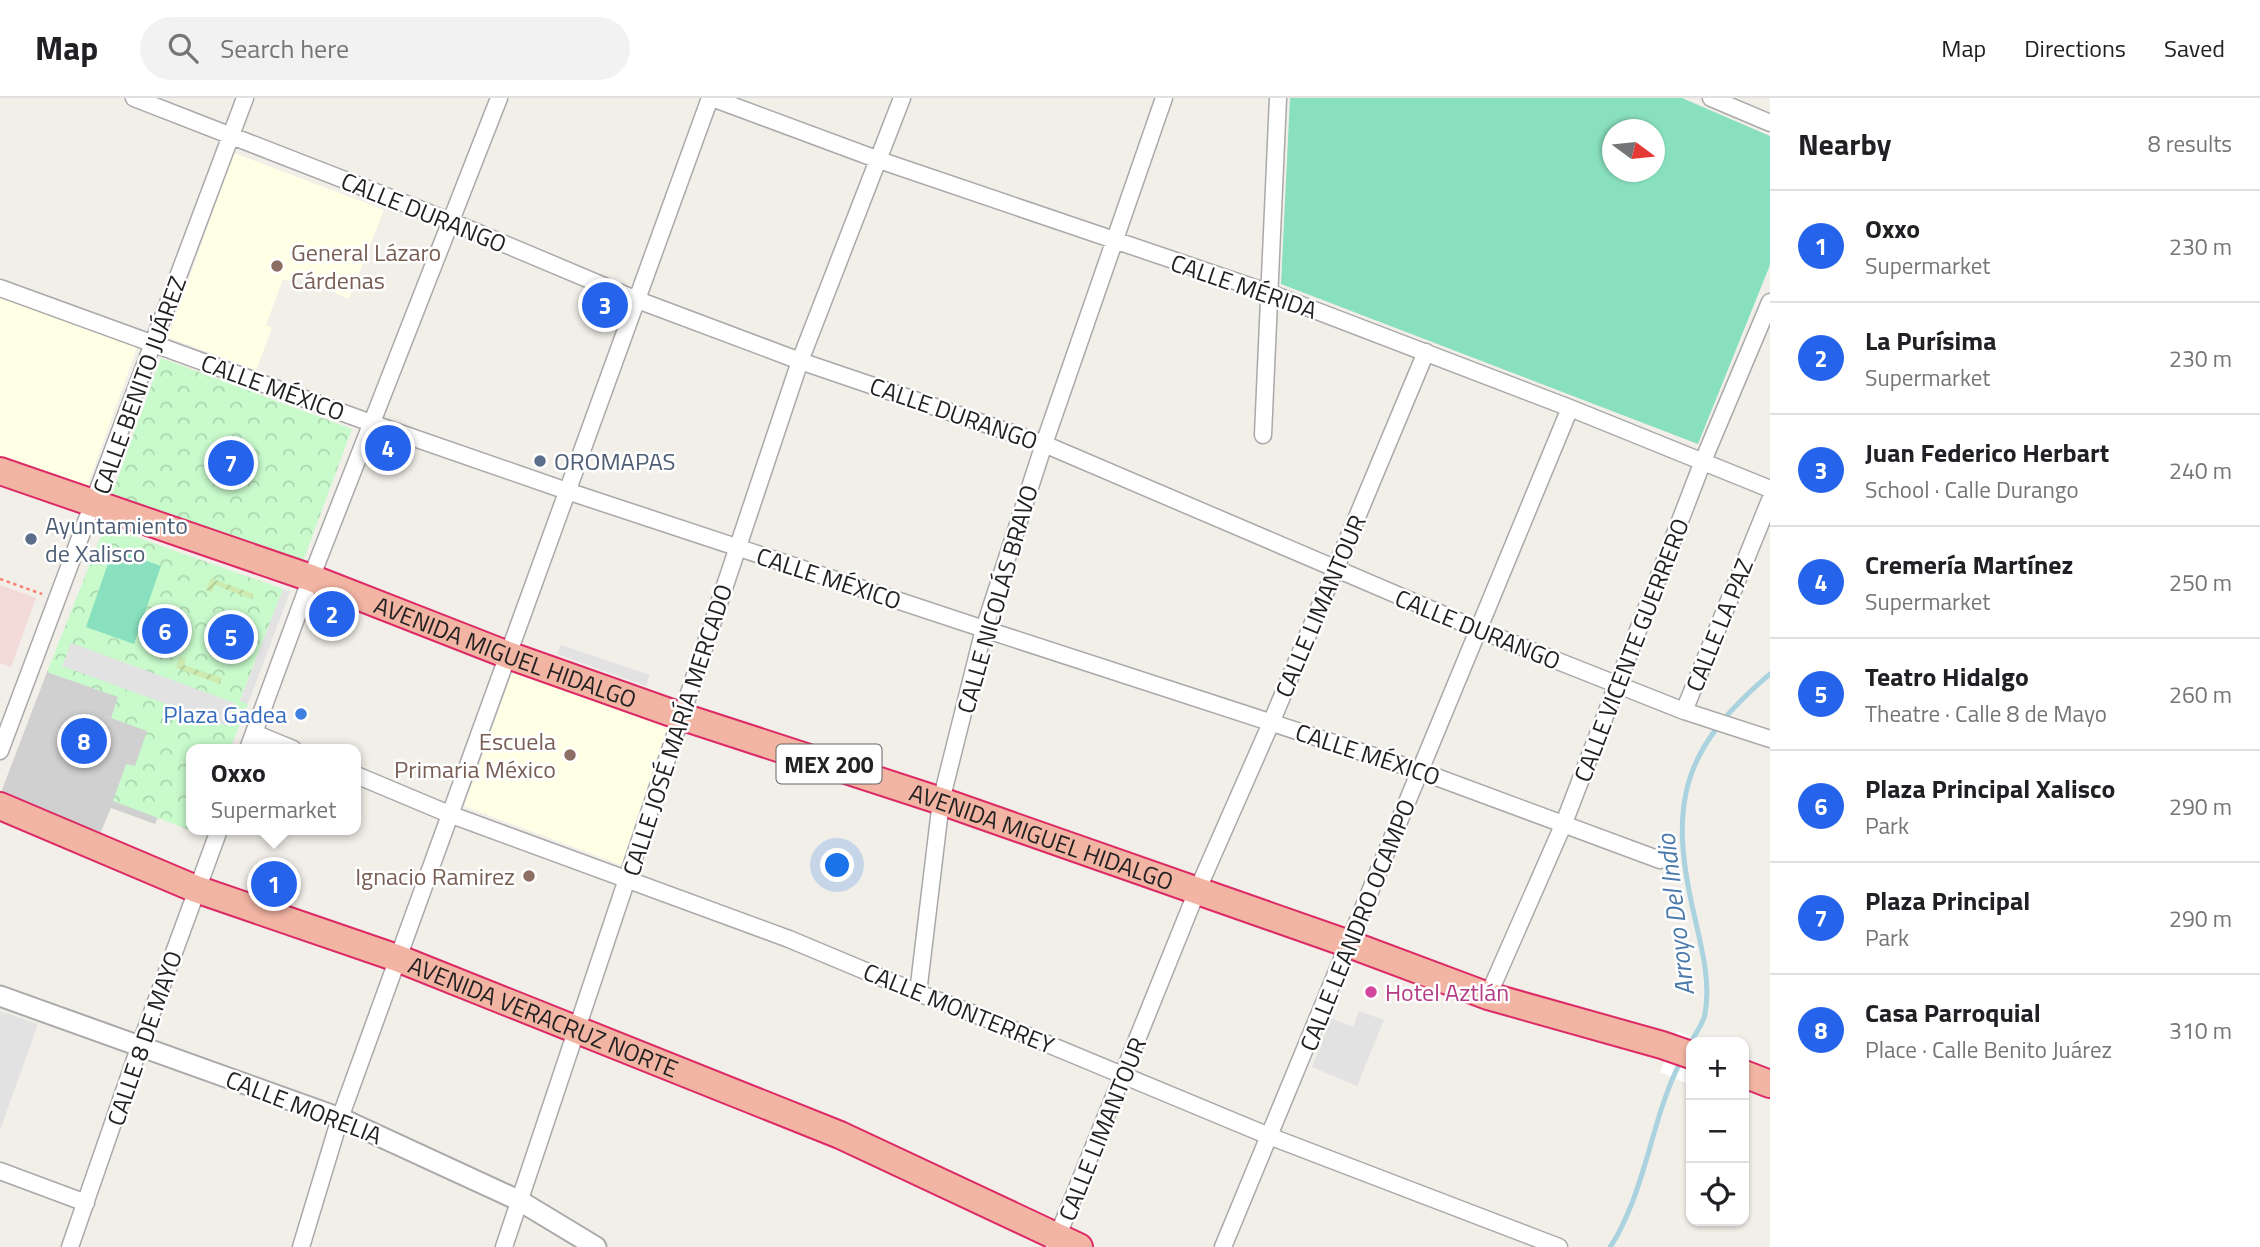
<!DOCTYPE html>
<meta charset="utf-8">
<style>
body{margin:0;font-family:"Titillium Web",sans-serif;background:#f2f2f2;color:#202124}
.controls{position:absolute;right:21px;bottom:21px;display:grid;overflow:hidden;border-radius:14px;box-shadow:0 2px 5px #0004}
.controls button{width:63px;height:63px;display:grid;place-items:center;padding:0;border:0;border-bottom:2px solid #e0e0e0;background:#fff;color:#202124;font:35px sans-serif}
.compass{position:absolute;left:1602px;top:21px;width:63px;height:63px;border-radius:50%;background:#fff;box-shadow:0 2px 5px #0004;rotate:105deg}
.you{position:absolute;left:838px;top:768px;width:24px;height:24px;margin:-18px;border:5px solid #fff;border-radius:50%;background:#1a73e8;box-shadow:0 0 0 10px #1a73e833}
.badge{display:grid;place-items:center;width:46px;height:46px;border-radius:50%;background:#2563eb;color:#fff;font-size:23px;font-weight:700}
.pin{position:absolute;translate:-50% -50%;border:4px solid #fff;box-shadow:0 2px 7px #0006}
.popup{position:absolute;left:186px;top:646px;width:175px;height:91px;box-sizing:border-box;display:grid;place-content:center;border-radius:14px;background:#fff;filter:drop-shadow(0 2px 5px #0005);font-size:23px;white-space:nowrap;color:#757577}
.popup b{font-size:26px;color:#202124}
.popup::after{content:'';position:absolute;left:50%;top:100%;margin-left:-14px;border:14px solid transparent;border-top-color:#fff}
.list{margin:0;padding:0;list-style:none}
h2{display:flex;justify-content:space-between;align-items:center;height:91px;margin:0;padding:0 28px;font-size:30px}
h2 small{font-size:23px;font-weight:400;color:#757577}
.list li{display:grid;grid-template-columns:46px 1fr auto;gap:21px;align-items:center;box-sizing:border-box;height:112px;padding:0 28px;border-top:2px solid #e0e0e0}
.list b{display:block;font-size:26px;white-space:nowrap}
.list p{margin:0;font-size:23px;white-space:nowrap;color:#757577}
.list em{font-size:23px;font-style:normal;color:#757577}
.icon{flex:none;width:38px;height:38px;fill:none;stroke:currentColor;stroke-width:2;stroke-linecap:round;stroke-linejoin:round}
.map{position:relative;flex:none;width:1770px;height:1149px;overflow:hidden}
header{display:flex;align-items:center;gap:42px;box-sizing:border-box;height:98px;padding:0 35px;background:#fff;border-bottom:2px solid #e0e0e0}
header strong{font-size:33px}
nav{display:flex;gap:38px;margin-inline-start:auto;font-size:24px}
.search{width:490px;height:63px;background:#f2f2f2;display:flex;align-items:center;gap:18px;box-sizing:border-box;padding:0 24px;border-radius:38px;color:#757577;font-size:26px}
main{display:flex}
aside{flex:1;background:#fff}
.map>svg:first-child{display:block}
.commercial{fill:#f2dad9}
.education{fill:#ffffe5}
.religious{fill:#d0d0d0}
.park{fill:url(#park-crowns)}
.garden{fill:url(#garden-furrows)}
.pitch{fill:#88e0be;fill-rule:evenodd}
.parking{fill:#e2e2e2}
.pier{fill:#fff}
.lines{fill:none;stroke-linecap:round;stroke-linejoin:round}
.stream{stroke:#aad3df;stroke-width:5}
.minor-casing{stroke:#a9a9a9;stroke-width:19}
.tertiary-casing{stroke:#a9a9a9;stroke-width:23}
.trunk-casing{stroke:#dc2a67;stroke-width:30}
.path{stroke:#fa8072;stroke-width:2.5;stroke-dasharray:3.5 3.5;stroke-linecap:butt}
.minor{stroke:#fff;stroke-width:16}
.tertiary{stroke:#fff;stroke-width:19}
.trunk{stroke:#f2b4a3;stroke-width:26}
.education-dot{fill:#8d6e63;stroke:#fff;stroke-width:2.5}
.service-dot{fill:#5c6f8a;stroke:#fff;stroke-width:2.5}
.shop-dot{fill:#3f7fe0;stroke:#fff;stroke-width:2.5}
.hotel-dot{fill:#d1479c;stroke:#fff;stroke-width:2.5}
.labels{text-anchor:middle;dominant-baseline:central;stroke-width:5;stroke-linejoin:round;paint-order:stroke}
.shield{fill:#fff;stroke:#646464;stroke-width:2}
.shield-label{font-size:23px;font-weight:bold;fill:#222}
.street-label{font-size:24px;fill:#222;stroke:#fff}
.education-label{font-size:24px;fill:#785e54;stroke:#fff;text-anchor:end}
.service-label{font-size:24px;fill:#4e5e75;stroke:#fff;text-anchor:start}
.shop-label{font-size:24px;fill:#366cbe;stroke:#fff;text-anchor:end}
.hotel-label{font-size:24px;fill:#b23c85;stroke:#fff;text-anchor:start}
.water-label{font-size:26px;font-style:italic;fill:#4a7aab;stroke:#fff}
</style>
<header>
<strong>Map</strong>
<div class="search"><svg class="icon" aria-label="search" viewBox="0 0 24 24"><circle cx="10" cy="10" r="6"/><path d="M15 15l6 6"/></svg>Search here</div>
<nav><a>Map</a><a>Directions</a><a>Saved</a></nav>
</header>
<main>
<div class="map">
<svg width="1770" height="1149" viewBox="0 0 1770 1149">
<defs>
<pattern id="park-crowns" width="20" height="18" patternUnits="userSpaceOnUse" patternTransform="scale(1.75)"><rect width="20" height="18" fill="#c8facc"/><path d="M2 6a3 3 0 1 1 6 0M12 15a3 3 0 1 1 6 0" fill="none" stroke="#acd6af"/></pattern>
<pattern id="garden-furrows" width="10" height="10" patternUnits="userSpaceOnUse" patternTransform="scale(1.75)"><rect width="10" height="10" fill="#cdebb0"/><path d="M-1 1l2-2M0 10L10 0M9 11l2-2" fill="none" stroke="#b0c997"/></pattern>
</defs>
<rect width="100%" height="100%" fill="#f2efe9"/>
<path class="commercial" d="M0,487L36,500L11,569L0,565Z"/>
<path class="education" d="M234,55L384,112L349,201L298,179L295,185L283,181L266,227L272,230L256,272L168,239Z
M0,200L138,247L86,392L0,362Z
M513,572L668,627L624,768L464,708Z"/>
<path class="religious" d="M47,574L235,638L230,651H192V732H202L200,736L158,719L155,726L111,710L100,736L0,697Z"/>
<path class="park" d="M161,260L352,331L302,466L111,399Z
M105,428L283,491L240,602L248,606L230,651H192V732H202L200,736L113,703L126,666L135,668L147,633L111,620L118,599L47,574Z"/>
<path class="garden" d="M211,480L254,496L252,501L215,487L212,494L206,492Z
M180,559L186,561L184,567L222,580L220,586L176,570Z"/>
<path class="pitch" d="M1290,0H1682L1770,38V167L1698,346L1281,186ZM1612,32H1654V74H1612Z
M113,451L161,468L134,546L86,529Z"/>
<path class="parking" d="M283,491L290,494L248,606L240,603Z
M71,545L235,605L227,628L62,568Z
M561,547L650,577L646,588L557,556Z
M0,913L38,926L0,1032Z
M1359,913L1384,922L1357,988L1312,969L1331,920L1353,929Z"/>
<path class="pier" d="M1677,933L1703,944H1691V973L1686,985L1660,974Z"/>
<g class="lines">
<path class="stream" d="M1688,949C1693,939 1703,927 1705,916C1711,882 1701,848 1694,816C1668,704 1682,651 1770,576
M1610,1149C1619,1137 1624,1124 1630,1110C1650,1062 1657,1007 1682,961"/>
<g class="minor-casing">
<path id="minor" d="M134,0L450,123L635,201L800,263L1044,346L1477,531L1684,613L1770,641
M712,0L879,62L1270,195L1570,310L1770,391
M1711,0L1770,25
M0,190L371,325L567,393L984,531L1420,673L1660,762
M1263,337L1278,0
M1684,613L1770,402
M254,635L293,651
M248,651L311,480L499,0
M0,653L245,0
M356,677L449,716L789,841L918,895L990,922L1269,1038L1559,1149
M918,895L941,703L984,531L1044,346L1164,0
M1488,898L1564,725L1703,363L1770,204
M0,1073L86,1105
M1054,1147L1197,793L1271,625L1426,254
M70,1149L140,947L219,732
M301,1149L340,1020L710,0
M504,1149L800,263L902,0
M1223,1149L1570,310"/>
</g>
<g class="tertiary-casing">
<path id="tertiary" d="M0,898L340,1020L520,1103L596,1149"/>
</g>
<g class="trunk-casing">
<g id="trunk">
<path id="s1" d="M0,373L311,480L508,557L683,619L941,703L1349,846L1488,898L1662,947L1691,957"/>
<path id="s2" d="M0,708L196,791L397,860L840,1037L1079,1149"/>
<path d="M1744,976L1770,986"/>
</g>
</g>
<path class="path" d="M0,481L42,496"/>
<use href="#minor" class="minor"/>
<use href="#tertiary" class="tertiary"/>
<use href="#trunk" class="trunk"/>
</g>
<g class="education-dot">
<circle cx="277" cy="168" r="7"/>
<circle cx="570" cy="657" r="7"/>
<circle cx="529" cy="778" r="7"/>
</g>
<g class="service-dot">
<circle cx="540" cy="363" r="7"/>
<circle cx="31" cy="441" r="7"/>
</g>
<circle class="shop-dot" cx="301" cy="616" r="7"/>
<circle class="hotel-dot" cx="1371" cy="894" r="7"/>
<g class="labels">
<rect class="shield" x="776.5" y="646.5" width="105" height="39" rx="5"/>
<g class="shield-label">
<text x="829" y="666">MEX 200</text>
</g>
<g class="street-label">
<text transform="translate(424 114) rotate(22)">CALLE DURANGO</text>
<text transform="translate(1244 188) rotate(19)">CALLE MÉRIDA</text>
<text transform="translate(139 287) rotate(-70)">CALLE BENITO JUÁREZ</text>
<text transform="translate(273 289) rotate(20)">CALLE MÉXICO</text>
<text transform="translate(954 315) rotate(19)">CALLE DURANGO</text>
<text transform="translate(829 480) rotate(18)">CALLE MÉXICO</text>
<text transform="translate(997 501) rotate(-74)">CALLE NICOLÁS BRAVO</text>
<text transform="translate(1320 508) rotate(-67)">CALLE LIMANTOUR</text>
<text transform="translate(1719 527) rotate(-68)">CALLE LA PAZ</text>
<text transform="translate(1478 531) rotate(22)">CALLE DURANGO</text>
<text transform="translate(1631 552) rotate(-69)">CALLE VICENTE GUERRERO</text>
<text stroke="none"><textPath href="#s1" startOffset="537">AVENIDA MIGUEL HIDALGO</textPath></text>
<text transform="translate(677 632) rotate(-72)">CALLE JOSÉ MARÍA MERCADO</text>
<text transform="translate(1368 656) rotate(18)">CALLE MÉXICO</text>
<text stroke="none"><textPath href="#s1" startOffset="1104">AVENIDA MIGUEL HIDALGO</textPath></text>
<text transform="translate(1357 827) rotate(-68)">CALLE LEANDRO OCAMPO</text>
<text transform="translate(959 910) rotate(22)">CALLE MONTERREY</text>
<text stroke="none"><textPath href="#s2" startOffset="583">AVENIDA VERACRUZ NORTE</textPath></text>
<text transform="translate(144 940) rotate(-71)">CALLE 8 DE MAYO</text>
<text transform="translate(304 1009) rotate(21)">CALLE MORELIA</text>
<text transform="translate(1102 1031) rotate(-68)">CALLE LIMANTOUR</text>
</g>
<g class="education-label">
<text x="291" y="154" text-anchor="start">General Lázaro<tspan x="291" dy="28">Cárdenas</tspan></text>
<text x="556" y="643">Escuela<tspan x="556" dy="28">Primaria México</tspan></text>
<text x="515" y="778">Ignacio Ramirez</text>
</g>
<g class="service-label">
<text x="554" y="363">OROMAPAS</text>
<text x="45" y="427">Ayuntamiento<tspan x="45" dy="28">de Xalisco</tspan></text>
</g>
<g class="shop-label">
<text x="287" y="616">Plaza Gadea</text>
</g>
<g class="hotel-label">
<text x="1385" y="894">Hotel Aztlán</text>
</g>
<g class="water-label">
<text transform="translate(1675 817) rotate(-97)">Arroyo Del Indio</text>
</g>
</g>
</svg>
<div class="controls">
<button>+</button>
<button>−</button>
<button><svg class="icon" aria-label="locate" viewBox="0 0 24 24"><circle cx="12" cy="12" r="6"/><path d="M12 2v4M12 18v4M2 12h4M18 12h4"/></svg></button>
</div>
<svg class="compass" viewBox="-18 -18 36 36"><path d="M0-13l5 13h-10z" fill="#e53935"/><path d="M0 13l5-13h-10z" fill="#757577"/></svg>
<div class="you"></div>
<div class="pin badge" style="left:274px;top:786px">1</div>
<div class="popup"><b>Oxxo</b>Supermarket</div>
<div class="pin badge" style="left:332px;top:516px">2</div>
<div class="pin badge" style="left:605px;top:207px">3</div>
<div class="pin badge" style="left:388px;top:350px">4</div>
<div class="pin badge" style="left:231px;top:539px">5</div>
<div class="pin badge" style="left:165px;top:533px">6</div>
<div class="pin badge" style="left:231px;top:365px">7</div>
<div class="pin badge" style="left:84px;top:643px">8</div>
</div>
<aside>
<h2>Nearby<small>8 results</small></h2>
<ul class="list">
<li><span class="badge">1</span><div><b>Oxxo</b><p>Supermarket</p></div><em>230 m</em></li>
<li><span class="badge">2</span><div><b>La Purísima</b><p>Supermarket</p></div><em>230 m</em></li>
<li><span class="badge">3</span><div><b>Juan Federico Herbart</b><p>School · Calle Durango</p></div><em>240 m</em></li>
<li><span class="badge">4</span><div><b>Cremería Martínez</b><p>Supermarket</p></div><em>250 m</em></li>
<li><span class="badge">5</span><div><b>Teatro Hidalgo</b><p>Theatre · Calle 8 de Mayo</p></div><em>260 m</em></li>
<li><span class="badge">6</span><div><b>Plaza Principal Xalisco</b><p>Park</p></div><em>290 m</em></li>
<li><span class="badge">7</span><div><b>Plaza Principal</b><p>Park</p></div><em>290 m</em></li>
<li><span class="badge">8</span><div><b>Casa Parroquial</b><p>Place · Calle Benito Juárez</p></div><em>310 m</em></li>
</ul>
</aside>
</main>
